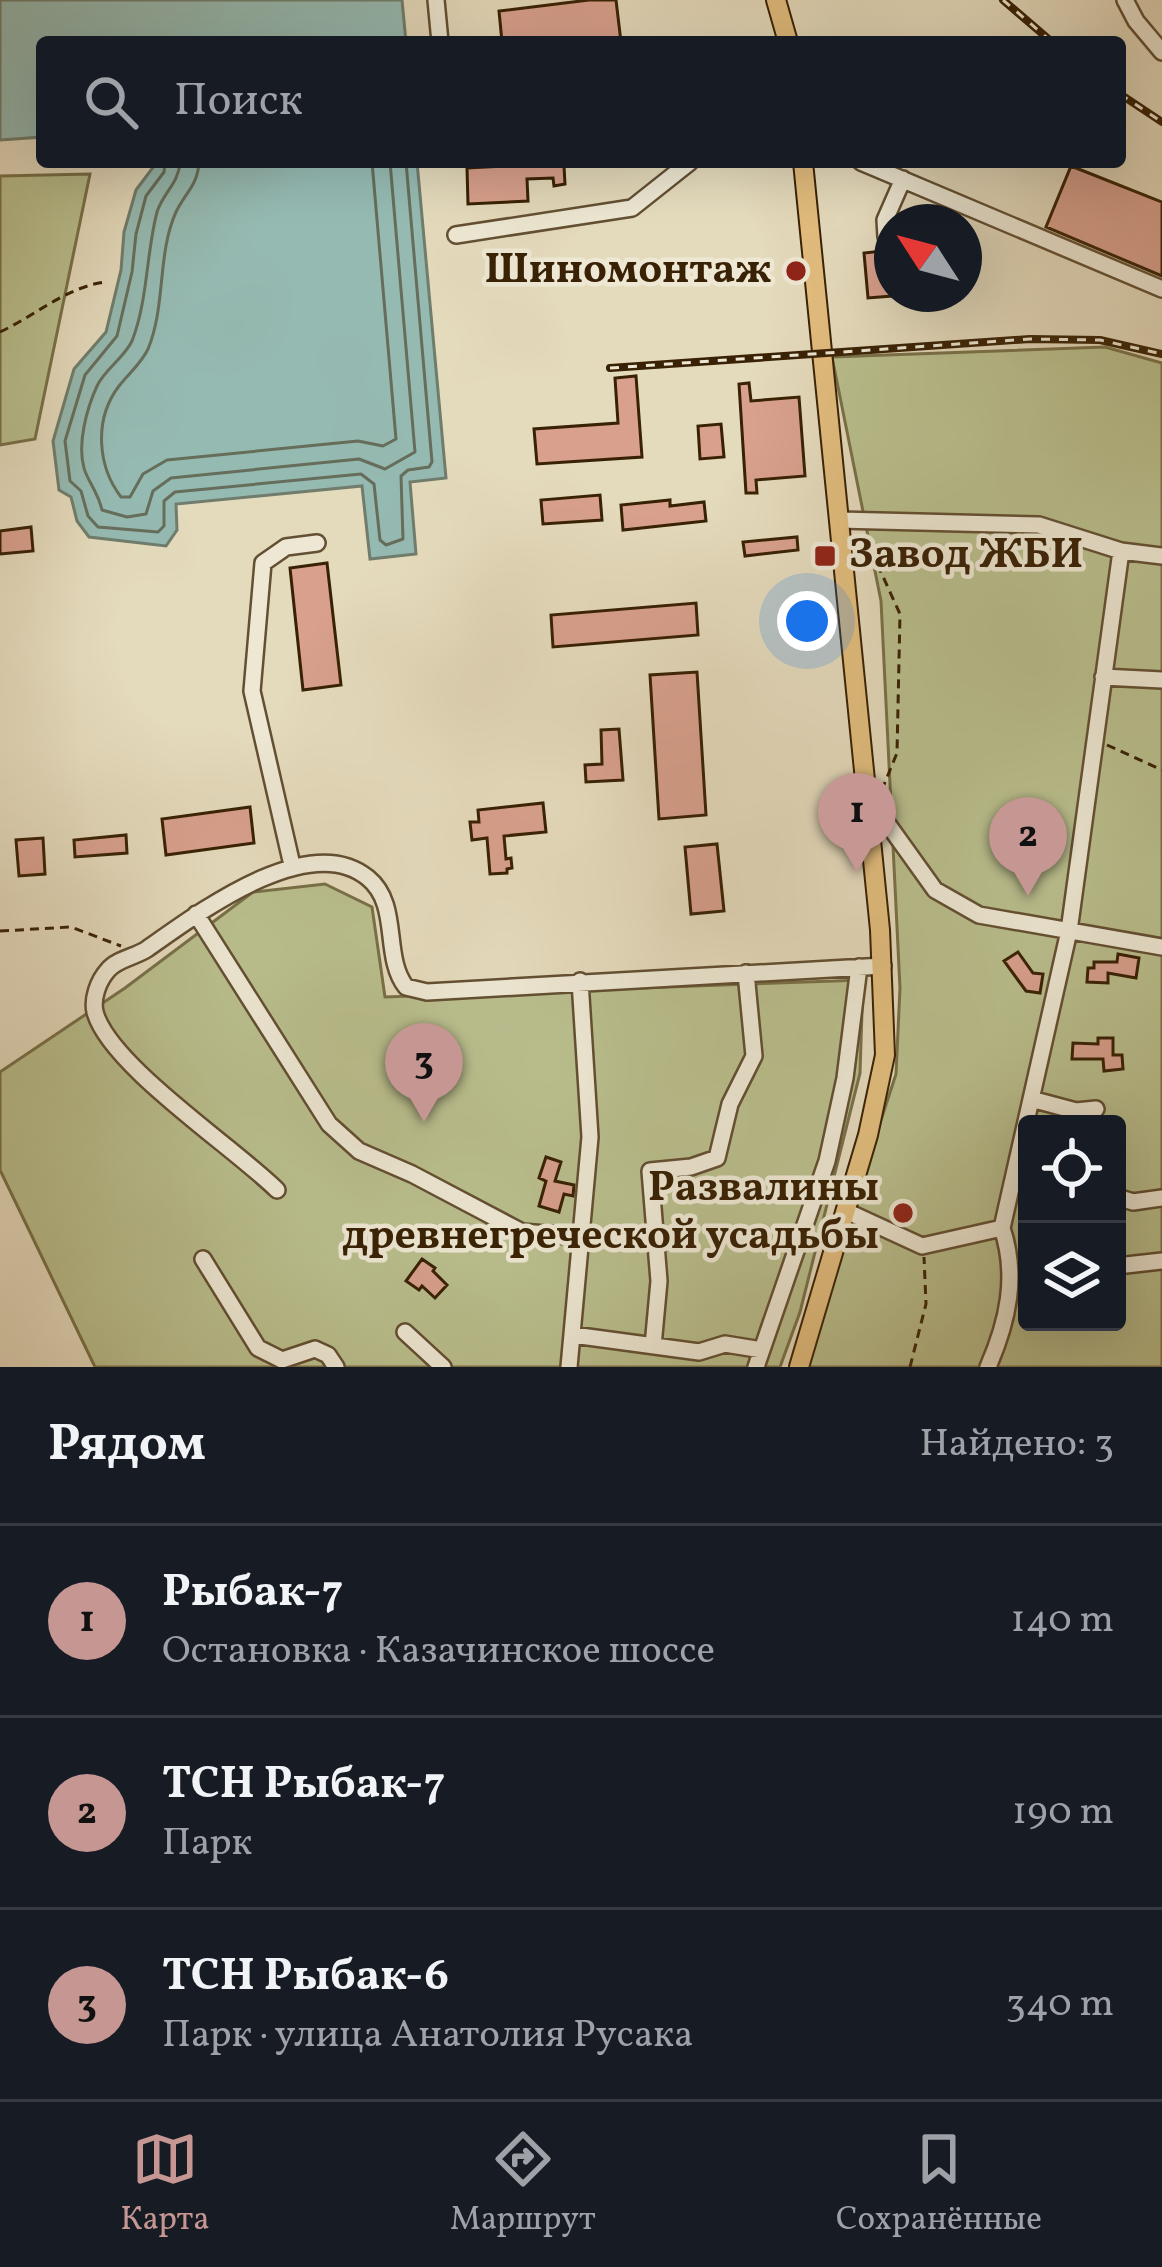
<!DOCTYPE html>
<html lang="ru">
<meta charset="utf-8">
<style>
body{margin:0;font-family:Vollkorn,serif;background:#242831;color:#f1f3f6}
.controls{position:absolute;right:36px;bottom:36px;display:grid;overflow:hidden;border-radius:12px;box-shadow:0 12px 48px #0002}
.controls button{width:108px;height:108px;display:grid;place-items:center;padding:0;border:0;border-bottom:3px solid #363941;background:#171b24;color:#f1f3f6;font:60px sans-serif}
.compass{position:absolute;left:874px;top:204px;width:108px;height:108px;border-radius:50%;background:#171b24;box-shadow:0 12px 48px #0002;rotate:306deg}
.you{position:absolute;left:807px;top:621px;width:42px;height:42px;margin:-30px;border:9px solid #fff;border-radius:50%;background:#1a73e8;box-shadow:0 0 0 18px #1a73e833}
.badge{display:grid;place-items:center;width:78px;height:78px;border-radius:50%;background:#c59692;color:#111;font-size:39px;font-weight:700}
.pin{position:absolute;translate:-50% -99px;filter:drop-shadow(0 3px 6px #0008)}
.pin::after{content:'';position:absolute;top:63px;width:42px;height:36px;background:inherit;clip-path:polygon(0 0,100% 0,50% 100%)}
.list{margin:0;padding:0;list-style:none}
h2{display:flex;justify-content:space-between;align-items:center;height:156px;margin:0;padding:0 48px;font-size:51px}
h2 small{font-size:39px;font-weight:400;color:#9ea1a6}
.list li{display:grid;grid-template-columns:78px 1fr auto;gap:36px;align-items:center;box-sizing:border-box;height:192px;padding:0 48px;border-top:3px solid #363941}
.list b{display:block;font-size:45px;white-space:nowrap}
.list p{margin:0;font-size:39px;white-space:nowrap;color:#9ea1a6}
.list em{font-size:39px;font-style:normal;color:#9ea1a6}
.icon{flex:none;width:66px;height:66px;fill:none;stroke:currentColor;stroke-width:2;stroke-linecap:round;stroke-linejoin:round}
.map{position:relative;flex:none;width:1162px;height:1367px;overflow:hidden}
.search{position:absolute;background:#171b24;box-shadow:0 12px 48px #0002;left:36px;right:36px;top:36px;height:132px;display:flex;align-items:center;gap:30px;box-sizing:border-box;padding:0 42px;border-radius:12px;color:#9ea1a6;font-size:45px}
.sheet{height:732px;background:#171b24}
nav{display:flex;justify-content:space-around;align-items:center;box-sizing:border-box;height:168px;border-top:3px solid #363941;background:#171b24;font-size:33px;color:#9ea1a6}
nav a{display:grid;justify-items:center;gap:6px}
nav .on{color:#c59692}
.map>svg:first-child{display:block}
.green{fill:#b9be8d;stroke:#787048;stroke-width:3;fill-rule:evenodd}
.water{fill:#95bab2;stroke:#707d6c;stroke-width:3}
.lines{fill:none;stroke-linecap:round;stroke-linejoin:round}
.shore{stroke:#666e5b;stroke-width:3}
.building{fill:#d8a08d;stroke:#382104;stroke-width:3}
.minor-casing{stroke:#634f32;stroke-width:20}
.major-casing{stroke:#382104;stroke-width:22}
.path{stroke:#382104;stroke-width:3;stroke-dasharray:9 6;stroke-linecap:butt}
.minor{stroke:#ede7d3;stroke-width:15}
.major{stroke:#e2bd7e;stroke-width:18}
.rail-casing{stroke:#382104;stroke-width:8}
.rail{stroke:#ede7d3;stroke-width:3;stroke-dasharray:9;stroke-linecap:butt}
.poi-dot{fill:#8f2418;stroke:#ede7d3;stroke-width:4.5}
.labels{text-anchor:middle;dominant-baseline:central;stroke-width:9;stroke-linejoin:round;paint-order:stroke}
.poi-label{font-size:42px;font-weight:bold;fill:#382104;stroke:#ede7d3;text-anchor:end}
</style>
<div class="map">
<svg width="1162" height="1367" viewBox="0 0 1162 1367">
<rect width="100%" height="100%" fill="#e4dabc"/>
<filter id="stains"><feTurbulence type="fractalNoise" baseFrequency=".00167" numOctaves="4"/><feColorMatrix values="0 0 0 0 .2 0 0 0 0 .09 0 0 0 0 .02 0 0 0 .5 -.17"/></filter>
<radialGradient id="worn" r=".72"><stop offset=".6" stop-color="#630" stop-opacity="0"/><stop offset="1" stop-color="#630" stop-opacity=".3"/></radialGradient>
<path class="green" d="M90,174L35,439L0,445V176Z
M1105,347L1162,363V1367H801L896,1074L900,988L881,601L832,357ZM1027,1124H1117V1322H1027Z
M325,884L372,907L385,997L863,980L860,1073L800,1312L780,1367H95L0,1170V1072L125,988L253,892Z"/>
<path class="water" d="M0,0H402L406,42H42V137L0,140Z
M157,162H417L446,478L410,482L416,554L370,559L362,486L176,504L177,530L166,546L89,537L77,521L71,497L59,490L53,441L74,369L106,332L121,270L124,232L136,190Z"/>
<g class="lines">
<path class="shore" d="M165,162L164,172L146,196L136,234L132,272L117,336L85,375L65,441L70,481L81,491L88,516L98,527L158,532L164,526V501L175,492L361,474L374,484L380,540L386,545L403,539L401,476L408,470L429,467L432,462L406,162
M180,162C179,183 163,193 157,212C146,254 148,300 132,341C124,358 105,369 97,386C87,408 77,443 84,468C87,480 98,492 102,510L127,517L146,514L153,491L171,478L359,459L385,469L415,452L390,162
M199,162C198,185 185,193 176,212C157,254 166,306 148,349C141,364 128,374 119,386C93,420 98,467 121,497H130L143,474L167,460L358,441L383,446L396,439L372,162"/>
</g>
<path class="building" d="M589,0H616L621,42H502L499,11Z
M526,165L564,166L565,184L554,186L553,178L527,179L528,201L468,204L467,168Z
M1071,166L1162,202V276L1046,227Z
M892,250V296L868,298L864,253Z
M636,376L642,457L537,464L534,429L618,423L615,378Z
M749,383L751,401L799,397L805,476L756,480L757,493H746L739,384Z
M721,424L724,457L700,459L698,426Z
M600,495L602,520L543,524L541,500Z
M670,500V506L704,502L706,521L623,530L621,505Z
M31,527L33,551L0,554V531Z
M797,537L798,550L745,556L743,542Z
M327,563L341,685L303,690L290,568Z
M696,603L698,635L553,647L551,615Z
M697,672L706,815L659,819L650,675Z
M619,729L623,780L586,782L585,765L602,764L601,730Z
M543,803L546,832L504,836L506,859L511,858L512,868L507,869V873L490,874L487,838L472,840L470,822H479L478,810Z
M250,807L254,843L166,855L162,819Z
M126,835L127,853L75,857L74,840Z
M43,838L45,874L19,876L16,840Z
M717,844L724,911L691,914L685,847Z
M1018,952L1033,973L1043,974L1040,993L1026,991L1004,961Z
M1118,954L1139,958L1136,978L1108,973V983L1087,982L1088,968H1094V962H1117Z
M1098,1038H1113V1055H1122L1123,1069L1104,1071L1103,1059H1072L1073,1043L1098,1044Z
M546,1157L561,1162L555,1181L574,1185L573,1196L564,1194L559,1212L539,1206L546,1181L539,1178Z
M422,1259L435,1268L433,1271L447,1285L435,1298L422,1286L419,1290L406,1281Z"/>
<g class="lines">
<g class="minor-casing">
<path id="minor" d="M436,0L440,42
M1125,0L1136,21L1162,52
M861,162L1162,289
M456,235L632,208L690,162
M886,237L885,220L903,179
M839,520L1039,525L1121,551L1162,556
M1103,677L1162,680
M867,795L935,890L979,915L1162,947
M292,865L252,691L263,563L286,547L317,543
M196,914L329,1124L359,1151L412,1174L522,1232L582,1237
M1031,1099L1076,1111L1096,1109
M277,1190C235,1148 109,1065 95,1012C92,999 98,981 108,970C117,959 135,957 147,949C197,914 309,829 368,878C401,905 382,956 406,987L427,992L883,966
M1117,1197L1133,1202L1162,1198
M846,1211L922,1246L1002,1228
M203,1259L258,1348L282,1360L315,1349L328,1355L336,1367
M1117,1266L1162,1261
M405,1332L443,1367
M573,1335L699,1352L725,1344L762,1350
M653,1346L659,1281L650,1171L691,1167L717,1158L730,1104L754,1056L746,973
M569,1367L590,1137L580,981
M756,1367L827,1161L845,1078L859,967
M988,1367C1008,1321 1018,1276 1002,1228L1069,931L1121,551"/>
</g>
<g class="major-casing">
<path id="major" d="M776,0L788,42
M799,1367L868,1135L885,1055L880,930L803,162"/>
</g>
<path class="path" d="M0,332C36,315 67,287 105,282
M865,537L900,614L897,753L881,792
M1107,745L1162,770
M0,931L71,927L121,946
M910,1367L926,1304L924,1257"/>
<use href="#minor" class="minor"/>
<use href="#major" class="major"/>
<g class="rail-casing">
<path id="rail" d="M1003,0L1052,42
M1120,94L1162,122
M610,368L1030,339L1100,340L1162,354"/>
</g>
<use href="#rail" class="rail"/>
</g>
<g class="poi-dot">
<circle cx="796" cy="271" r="12"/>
<rect x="813" y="544" width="24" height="24" rx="6"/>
<circle cx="903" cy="1213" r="12"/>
</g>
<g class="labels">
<g class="poi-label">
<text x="772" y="271">Шиномонтаж</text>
<text x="849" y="556" text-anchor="start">Завод ЖБИ</text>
<text x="879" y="1189">Развалины<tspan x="879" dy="48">древнегреческой усадьбы</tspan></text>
</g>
</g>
<rect width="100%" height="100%" filter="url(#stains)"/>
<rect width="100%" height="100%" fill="url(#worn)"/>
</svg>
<div class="controls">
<button><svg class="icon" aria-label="locate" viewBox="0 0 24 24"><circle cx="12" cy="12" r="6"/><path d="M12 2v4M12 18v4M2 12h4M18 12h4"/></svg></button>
<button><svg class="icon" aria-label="layers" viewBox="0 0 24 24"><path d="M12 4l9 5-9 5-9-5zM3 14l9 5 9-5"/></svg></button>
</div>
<svg class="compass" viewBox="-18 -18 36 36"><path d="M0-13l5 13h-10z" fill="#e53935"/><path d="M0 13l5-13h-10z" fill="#9ea1a6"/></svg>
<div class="you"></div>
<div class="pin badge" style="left:857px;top:872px">1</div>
<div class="pin badge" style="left:1028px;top:896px">2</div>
<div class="pin badge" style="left:424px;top:1122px">3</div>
<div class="search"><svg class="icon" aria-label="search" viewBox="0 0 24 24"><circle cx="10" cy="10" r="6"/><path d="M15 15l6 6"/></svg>Поиск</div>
</div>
<section class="sheet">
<h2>Рядом<small>Найдено: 3</small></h2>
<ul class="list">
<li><span class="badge">1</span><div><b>Рыбак-7</b><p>Остановка · Казачинское шоссе</p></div><em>140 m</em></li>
<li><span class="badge">2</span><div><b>ТСН Рыбак-7</b><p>Парк</p></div><em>190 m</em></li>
<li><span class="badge">3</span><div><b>ТСН Рыбак-6</b><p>Парк · улица Анатолия Русака</p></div><em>340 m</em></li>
</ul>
</section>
<nav>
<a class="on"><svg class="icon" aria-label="map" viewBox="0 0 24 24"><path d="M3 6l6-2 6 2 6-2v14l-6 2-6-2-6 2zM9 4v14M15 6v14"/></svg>Карта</a>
<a><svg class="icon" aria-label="directions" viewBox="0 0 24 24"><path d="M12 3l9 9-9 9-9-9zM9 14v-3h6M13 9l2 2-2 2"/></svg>Маршрут</a>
<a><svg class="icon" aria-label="saved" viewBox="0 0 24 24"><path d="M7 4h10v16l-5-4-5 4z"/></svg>Сохранённые</a>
</nav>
